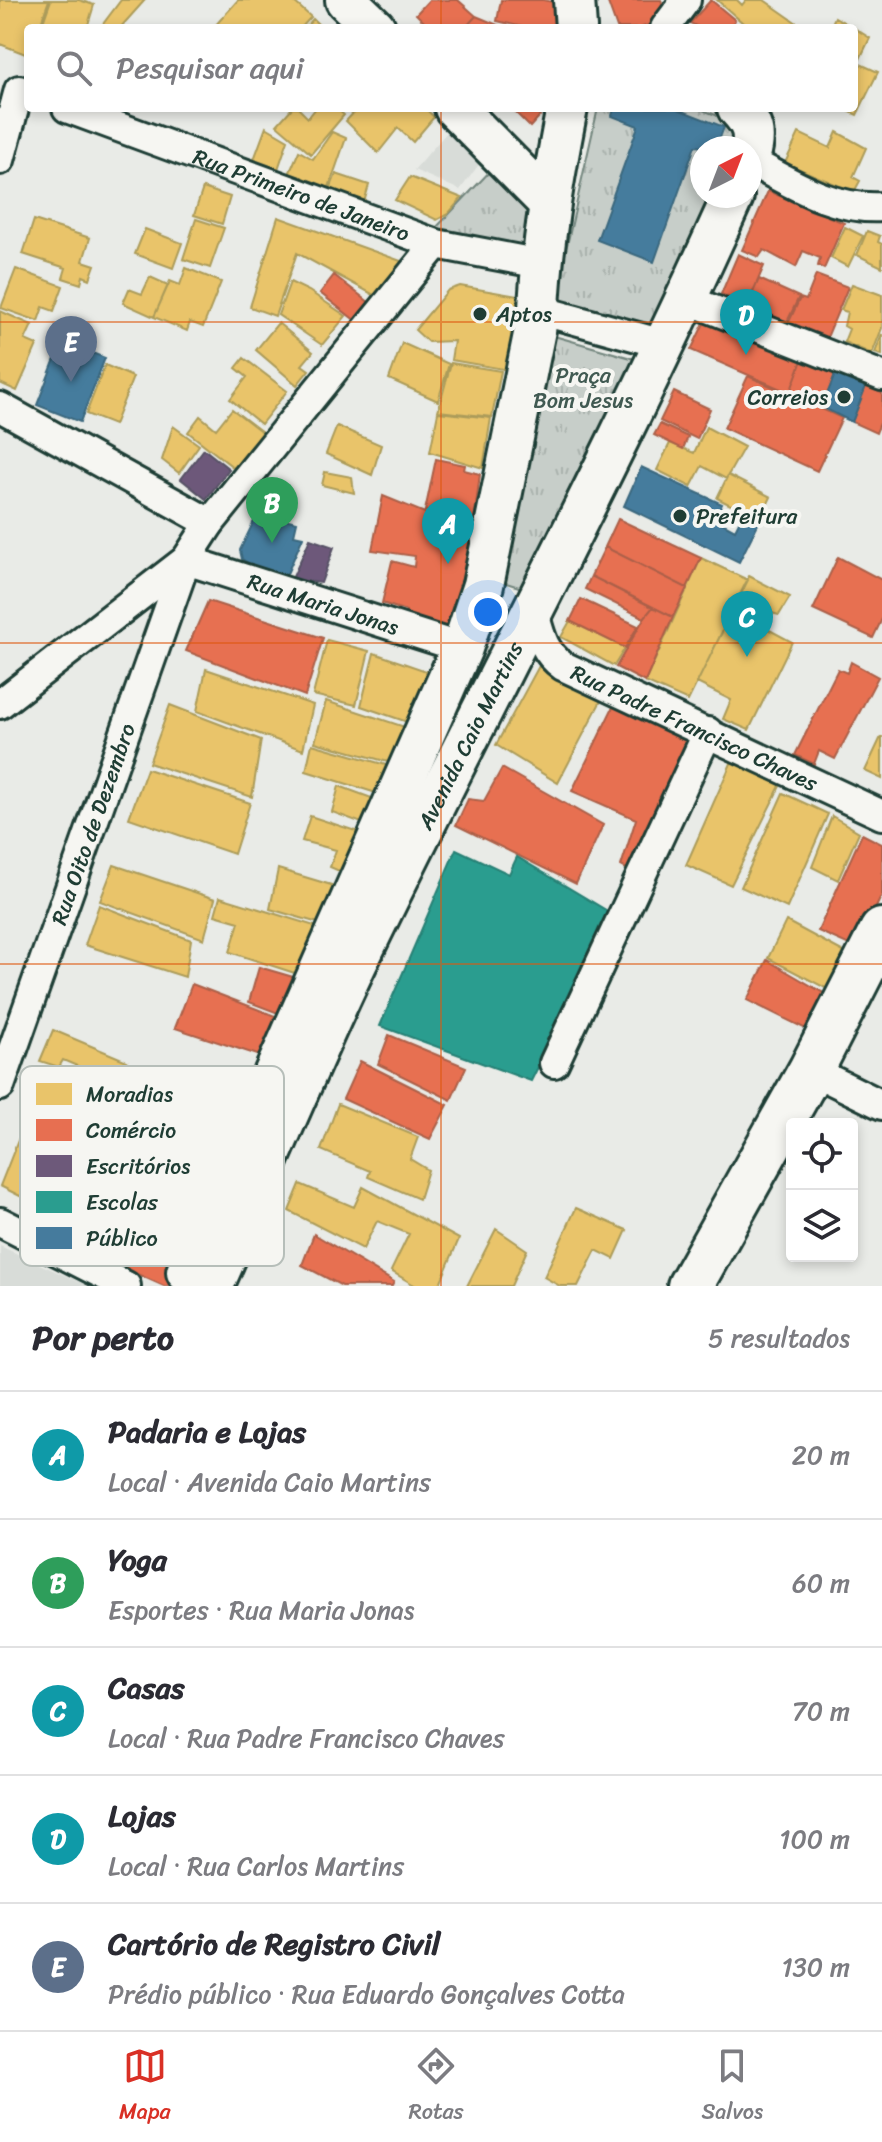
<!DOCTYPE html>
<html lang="pt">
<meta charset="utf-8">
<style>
body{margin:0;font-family:Sriracha,sans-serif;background:#f7f7f7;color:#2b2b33}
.controls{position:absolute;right:24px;bottom:24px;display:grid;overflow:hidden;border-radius:8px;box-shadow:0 4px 12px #0003}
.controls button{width:72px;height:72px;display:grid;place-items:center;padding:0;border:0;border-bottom:2px solid #e1e1e2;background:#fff;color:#2b2b33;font:40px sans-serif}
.compass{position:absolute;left:690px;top:136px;width:72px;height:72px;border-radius:50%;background:#fff;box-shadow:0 4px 12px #0003;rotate:42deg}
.you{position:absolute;left:488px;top:612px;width:28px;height:28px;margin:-20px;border:6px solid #fff;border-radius:50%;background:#1a73e8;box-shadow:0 0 0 12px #1a73e833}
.badge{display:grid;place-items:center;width:52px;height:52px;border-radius:50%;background:#d93025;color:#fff;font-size:26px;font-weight:700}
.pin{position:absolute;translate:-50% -66px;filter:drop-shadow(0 2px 4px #0008)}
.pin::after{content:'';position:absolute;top:42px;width:28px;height:24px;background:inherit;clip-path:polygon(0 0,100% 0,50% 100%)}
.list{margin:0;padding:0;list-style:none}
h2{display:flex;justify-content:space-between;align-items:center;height:104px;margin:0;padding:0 32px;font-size:34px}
h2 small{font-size:26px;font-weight:400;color:#7c7c81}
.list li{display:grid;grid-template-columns:52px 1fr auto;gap:24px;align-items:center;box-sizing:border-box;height:128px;padding:0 32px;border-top:2px solid #e1e1e2}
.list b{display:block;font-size:30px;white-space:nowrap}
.list p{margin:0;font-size:26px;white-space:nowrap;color:#7c7c81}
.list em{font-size:26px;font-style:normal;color:#7c7c81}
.icon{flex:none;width:44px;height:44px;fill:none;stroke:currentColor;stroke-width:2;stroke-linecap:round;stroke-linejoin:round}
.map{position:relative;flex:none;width:882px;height:1286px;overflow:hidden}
.search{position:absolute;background:#fff;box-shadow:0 4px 12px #0003;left:24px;right:24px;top:24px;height:88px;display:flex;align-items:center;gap:20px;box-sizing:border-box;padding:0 28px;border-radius:8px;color:#7c7c81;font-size:30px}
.sheet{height:744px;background:#fff}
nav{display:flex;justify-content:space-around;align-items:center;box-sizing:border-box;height:112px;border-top:2px solid #e1e1e2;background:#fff;font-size:22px;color:#7c7c81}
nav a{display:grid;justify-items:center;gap:4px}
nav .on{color:#d93025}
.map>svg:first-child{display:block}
.built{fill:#d8dcd8}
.park{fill:url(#park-tufts);stroke:#73867e;stroke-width:2}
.homes{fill:#e9c46a;stroke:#ac9c5a;stroke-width:2}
.shops{fill:#e76f51;stroke:#ab6048;stroke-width:2}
.offices{fill:#6d597a;stroke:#565165;stroke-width:2}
.schools{fill:#2a9d8f;stroke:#278074;stroke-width:2}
.public{fill:#457b9d;stroke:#3a687e;stroke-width:2}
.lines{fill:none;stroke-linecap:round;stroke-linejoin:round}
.minor-casing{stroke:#1f3d34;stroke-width:34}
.secondary-casing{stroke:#1f3d34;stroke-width:46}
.trunk-casing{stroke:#1f3d34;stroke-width:50}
.minor{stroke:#f6f6f2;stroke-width:28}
.secondary{stroke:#f6f6f2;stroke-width:40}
.trunk{stroke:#f6f6f2;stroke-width:44}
.grid{fill:none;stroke:#de580e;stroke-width:2;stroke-opacity:0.55}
.poi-dot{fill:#1f3d34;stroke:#f6f6f2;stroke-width:3}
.labels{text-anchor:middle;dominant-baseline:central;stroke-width:8;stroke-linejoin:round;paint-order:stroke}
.street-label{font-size:22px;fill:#1f3d34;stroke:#f6f6f2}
.poi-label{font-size:22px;fill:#1f3d34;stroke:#f6f6f2;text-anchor:start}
.park-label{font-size:22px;fill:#415a52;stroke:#f6f6f2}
.key{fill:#f6f6f2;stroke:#b6beb9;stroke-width:2}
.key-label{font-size:22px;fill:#1f3d34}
</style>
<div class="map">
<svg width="882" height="1286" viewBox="0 0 882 1286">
<defs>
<pattern id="park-tufts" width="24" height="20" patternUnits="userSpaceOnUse" patternTransform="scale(2)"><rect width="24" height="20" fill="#c7cec9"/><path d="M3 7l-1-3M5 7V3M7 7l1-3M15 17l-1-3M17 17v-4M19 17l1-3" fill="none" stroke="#aab2ad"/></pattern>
</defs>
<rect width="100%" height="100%" fill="#e9ebe7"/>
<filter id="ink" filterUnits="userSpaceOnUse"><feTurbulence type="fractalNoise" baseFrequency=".0125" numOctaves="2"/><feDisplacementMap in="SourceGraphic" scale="16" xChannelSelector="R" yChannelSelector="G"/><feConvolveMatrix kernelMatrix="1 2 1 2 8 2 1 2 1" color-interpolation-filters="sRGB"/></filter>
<g filter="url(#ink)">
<path class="built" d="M448,131L486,155L460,190L414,170Z
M0,1246L88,1286H0Z"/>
<path class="park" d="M598,108H698L731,121V148H702V196H711L655,329L554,303Z
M496,165L536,203L529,251L434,230Z
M554,336L638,360L532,591L503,582Z"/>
<path class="homes" d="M0,0H49L39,28H28V55L0,44Z
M51,0H79L94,5L87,28H41Z
M121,0H145L120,28H100Z
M238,0H292L311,17L301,28H213Z
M717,0H737L742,5L746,0H764L804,28H757L743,23Z
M835,17L854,28H830Z
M313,19L322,28H305Z
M854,28L870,38L858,63L878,72L857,115L842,108H854Z
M292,108H298L308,118L316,108H336L344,115L311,154L277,125Z
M358,108H425L434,117L413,142L398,128L378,153L346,121Z
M266,127L288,140L276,175L252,165Z
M332,132L346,138L327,193L286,181L299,151L313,159Z
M837,132L866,148L853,177L860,181L854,192L785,163L799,133L830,148Z
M336,174L369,185L363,206L328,195Z
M410,177L462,198L448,214L437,220L395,200Z
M203,188L230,197L222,224L194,215Z
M278,217L412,265L383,300L297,253L275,316L250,307Z
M196,219L224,228L210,268L183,259Z
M34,220L90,238L83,261L95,265L90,279L83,276L81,284L63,278L66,268L23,254Z
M845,227L863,236L848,267L831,258Z
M145,229L182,243L173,268L135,254Z
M867,231L880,236L878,242L882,244V267L857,255Z
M186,268L221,282L203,327L190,322L187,331L154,317L170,281L180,285Z
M16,269L63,286L54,311L43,307L38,321L1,308Z
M150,277L168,285L154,317L123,303L129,289L142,294Z
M290,282L309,291L346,316L322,345L278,315Z
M852,284L882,295V328L872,354L844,342L849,329L844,326L847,312L841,310Z
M460,286L535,299L521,372L451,360L454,341L428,342L415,330L448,290Z
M0,311L32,325L25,340L37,345L17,391L0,383Z
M278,323L313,352L302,365L309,370L297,385L256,350Z
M882,334V355L875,353Z
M402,343L449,364L438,401L389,379Z
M244,358L287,391L261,424L230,399L247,377L236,368Z
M451,363L501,371L492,417L438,411Z
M105,365L133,377L114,425L86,414Z
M232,409L266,435L238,471L188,432L200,416L216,429Z
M438,412L491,418L483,468L430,452Z
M173,426L199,445L179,473L162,460Z
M337,426L381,445L372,475L326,454Z
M706,427L744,447L726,479L702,466L691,487L657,470L670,443L694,453Z
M325,472L352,477L354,493L322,485Z
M728,475L771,497L760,520L717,498Z
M701,558L748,580L688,701L645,682Z
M749,576L790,597L779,615L768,612L762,626L792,642L749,730L723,719L731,700L697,683Z
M570,621L625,648L614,666L561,637Z
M327,640L369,651L356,705L313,695Z
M374,653L444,677L422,727L361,706Z
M540,664L603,697L558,783L496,745Z
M206,669L313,705L303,750L197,711Z
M326,701L420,732L403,766L315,742Z
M170,705L261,740L252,797L149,763Z
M881,737H882V779L865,771Z
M312,744L400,769L389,797L306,771Z
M732,761L781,784L731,885L686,865Z
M147,769L250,803L234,854L129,818Z
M339,786L388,804L378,829L332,812Z
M783,793L828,814L787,908L741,887Z
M310,816L374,837L355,878L330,867L336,850L302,841Z
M832,816L859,832L838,880L812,867Z
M114,865L215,899L204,939L100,901Z
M278,869L348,890L332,927L270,909Z
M220,897L331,931L310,978L230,952L239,922L215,915Z
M99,905L191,940L185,977L85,945Z
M786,921L853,957L833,992L768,958Z
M53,1030L127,1061L109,1095L91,1088L96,1074L63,1060L59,1067L40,1061Z
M338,1104L418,1137L410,1159L428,1170L419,1199L368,1177L370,1171L321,1150Z
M28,1115L87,1139L58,1215L0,1186Z
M300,1184L354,1207L363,1187L459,1239L439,1286H416L391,1271L409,1234L377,1221L363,1249L289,1211Z
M576,1208L627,1230L614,1259L596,1250L578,1286H560L544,1277Z
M496,1229L527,1250L511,1286H467Z"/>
<path class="shops" d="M429,0H458L476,16L465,28H430L416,14Z
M501,0H543L573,6L569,28H527L497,21Z
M607,0H661L664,8L651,24L640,28H617Z
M711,0L735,20L731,28H700L690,23Z
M476,16L498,25L495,28H465Z
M511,108H547L530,127Z
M768,191L844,223L824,269L818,266L820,258L803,251L796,267L764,250L759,257L742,250Z
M738,254L764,266L747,306L721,294Z
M334,275L370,303L356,321L320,293Z
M816,275L848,287L826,340L788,324L800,298L806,300Z
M759,279L799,297L786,324L747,306Z
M705,321L802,360L790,393L691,350Z
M802,360L836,372L822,407L790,393Z
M748,376L842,418L817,471L724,428Z
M866,386L882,393V418L876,433L852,422Z
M674,392L710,409L697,439L660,421Z
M660,424L688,437L683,449L654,435Z
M436,459L465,465L464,470L480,474L474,520L463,518L465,509L455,506L453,515L425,511Z
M383,496L484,537L464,631L405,618L406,611L382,603L392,561L414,567L415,556L372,550Z
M618,519L701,558L687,588L605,547Z
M605,547L687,588L673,617L591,576Z
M838,557L882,580V619L873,638L813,610Z
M591,576L648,605L653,607L644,618L585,589Z
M581,599L638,626L625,648L570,621Z
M208,601L323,638L305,696L186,651Z
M653,607L673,617L645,682L616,667L644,618Z
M851,662L878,677L835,759L819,751L814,764L795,755L838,669L847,673Z
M614,705L696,743L636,874L621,866L636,819L572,791Z
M502,768L603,825L576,884L456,825L468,799L484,801Z
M862,834L882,844V895L856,948L818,931Z
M767,960L832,998L814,1033L747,1000Z
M259,967L310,982L294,1019L249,1002Z
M192,984L288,1021L270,1059L175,1028Z
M389,1035L466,1067L451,1100L378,1064Z
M360,1061L448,1105L430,1139L343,1099Z
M130,1064L248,1109L232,1148L119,1101Z
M92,1185L195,1239L170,1286H164L65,1242Z
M314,1234L394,1282L392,1286H342L302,1265Z"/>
<path class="offices" d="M204,449L229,469L206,499L181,479Z
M310,539L334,547L321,583L292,579Z"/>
<path class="schools" d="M456,849L509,874L517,857L614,915L531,1081L380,1026Z"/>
<path class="public" d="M614,108H675L724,127L716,148L695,146L654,262L597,240L638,126L612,116Z
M62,341L105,358L80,422L37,405Z
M836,372L866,386L852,422L822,407Z
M641,467L722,504L715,519L735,530L744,512L760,520L739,562L624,506Z
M258,513L297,522L294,535L303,537L286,576L258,569L242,559L240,550Z"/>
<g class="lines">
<g class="minor-casing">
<g id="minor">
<path d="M665,28L686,0"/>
<path id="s1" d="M67,108L436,244L541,264"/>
<path d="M0,160L19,90"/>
<path d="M750,161C793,184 832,210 882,207"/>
<path d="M686,299L882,376"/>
<path d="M539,310L663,344"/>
<path d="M0,407L210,523"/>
<path id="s2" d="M534,612C540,634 543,652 563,666L882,815"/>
<path d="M0,704L186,560L210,523L436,244"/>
<path d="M554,1063L708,732"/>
<path d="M811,1070L882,1105"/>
<path id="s3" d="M0,1086L186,560L462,648"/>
<path d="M0,1222L126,1286"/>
</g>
</g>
<g class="secondary-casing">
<g id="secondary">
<path d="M346,0L375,28"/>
<path d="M574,0L576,28"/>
<path d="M455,108L549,203"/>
<path d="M738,108C753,124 756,134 750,155"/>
<path d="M187,1272L462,648L483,585L539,310C542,242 554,175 567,108"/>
<path id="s4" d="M216,1279C263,1173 308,1065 358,960C482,704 617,455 733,196"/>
</g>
</g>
<g class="trunk-casing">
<path id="trunk" d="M690,1286L811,1070L882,931"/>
</g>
<use href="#minor" class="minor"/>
<use href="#secondary" class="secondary"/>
<use href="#trunk" class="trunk"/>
</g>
</g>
<path class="grid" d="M441,0V28M441,108V1286M0,322H882M0,643H882M0,964H882"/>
<g class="poi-dot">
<circle cx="480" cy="314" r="8"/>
<circle cx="844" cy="397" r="8"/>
<circle cx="680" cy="516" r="8"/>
</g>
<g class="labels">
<g class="street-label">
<text stroke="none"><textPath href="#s1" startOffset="250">Rua Primeiro de Janeiro</textPath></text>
<text stroke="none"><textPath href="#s3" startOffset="702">Rua Maria Jonas</textPath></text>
<text stroke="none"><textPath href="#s2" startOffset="208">Rua Padre Francisco Chaves</textPath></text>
<text stroke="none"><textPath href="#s4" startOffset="600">Avenida Caio Martins</textPath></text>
<text stroke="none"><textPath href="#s3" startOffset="278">Rua Oito de Dezembro</textPath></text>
</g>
<g class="poi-label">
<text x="496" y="314">Aptos</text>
<text x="828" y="397" text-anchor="end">Correios</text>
<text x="696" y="516">Prefeitura</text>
</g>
<g class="park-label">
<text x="583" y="375">Praça<tspan x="583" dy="25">Bom Jesus</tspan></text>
</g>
</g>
<rect x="20" y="1066" width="264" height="200" rx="12" class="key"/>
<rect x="36" y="1083" width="36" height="22" fill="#e9c46a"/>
<rect x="36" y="1119" width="36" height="22" fill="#e76f51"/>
<rect x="36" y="1155" width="36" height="22" fill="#6d597a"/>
<rect x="36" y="1191" width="36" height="22" fill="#2a9d8f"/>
<rect x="36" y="1227" width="36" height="22" fill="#457b9d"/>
<g class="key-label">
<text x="86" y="1102">Moradias</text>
<text x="86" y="1138">Comércio</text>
<text x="86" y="1174">Escritórios</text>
<text x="86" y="1210">Escolas</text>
<text x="86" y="1246">Público</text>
</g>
</svg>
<div class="controls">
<button><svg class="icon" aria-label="locate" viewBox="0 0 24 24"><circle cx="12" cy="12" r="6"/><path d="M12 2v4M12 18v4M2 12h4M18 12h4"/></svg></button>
<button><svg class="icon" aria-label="layers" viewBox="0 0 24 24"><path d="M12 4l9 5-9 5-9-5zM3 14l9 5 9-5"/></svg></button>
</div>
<svg class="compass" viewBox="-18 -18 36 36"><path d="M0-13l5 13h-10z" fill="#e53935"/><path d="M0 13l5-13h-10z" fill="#7c7c81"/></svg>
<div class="you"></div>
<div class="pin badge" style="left:448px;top:564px;background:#0f9aa8">A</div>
<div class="pin badge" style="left:272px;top:543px;background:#2e9e5b">B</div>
<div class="pin badge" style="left:747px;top:657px;background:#0f9aa8">C</div>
<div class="pin badge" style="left:746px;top:355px;background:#0f9aa8">D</div>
<div class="pin badge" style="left:71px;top:382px;background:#5c6f8a">E</div>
<div class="search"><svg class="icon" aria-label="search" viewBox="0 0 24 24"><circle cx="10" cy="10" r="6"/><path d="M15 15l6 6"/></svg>Pesquisar aqui</div>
</div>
<section class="sheet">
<h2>Por perto<small>5 resultados</small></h2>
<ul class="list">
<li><span class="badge" style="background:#0f9aa8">A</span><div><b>Padaria e Lojas</b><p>Local · Avenida Caio Martins</p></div><em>20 m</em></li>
<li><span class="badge" style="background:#2e9e5b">B</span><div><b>Yoga</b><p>Esportes · Rua Maria Jonas</p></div><em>60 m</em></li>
<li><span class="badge" style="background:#0f9aa8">C</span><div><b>Casas</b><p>Local · Rua Padre Francisco Chaves</p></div><em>70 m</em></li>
<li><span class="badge" style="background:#0f9aa8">D</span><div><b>Lojas</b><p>Local · Rua Carlos Martins</p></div><em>100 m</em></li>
<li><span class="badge" style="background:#5c6f8a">E</span><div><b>Cartório de Registro Civil</b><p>Prédio público · Rua Eduardo Gonçalves Cotta</p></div><em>130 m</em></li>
</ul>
</section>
<nav>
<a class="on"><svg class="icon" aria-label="map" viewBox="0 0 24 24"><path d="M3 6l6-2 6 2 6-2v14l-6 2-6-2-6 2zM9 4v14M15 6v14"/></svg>Mapa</a>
<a><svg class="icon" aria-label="directions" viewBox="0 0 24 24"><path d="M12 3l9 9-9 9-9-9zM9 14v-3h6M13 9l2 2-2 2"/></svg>Rotas</a>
<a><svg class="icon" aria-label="saved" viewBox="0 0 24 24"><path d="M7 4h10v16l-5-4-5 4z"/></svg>Salvos</a>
</nav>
